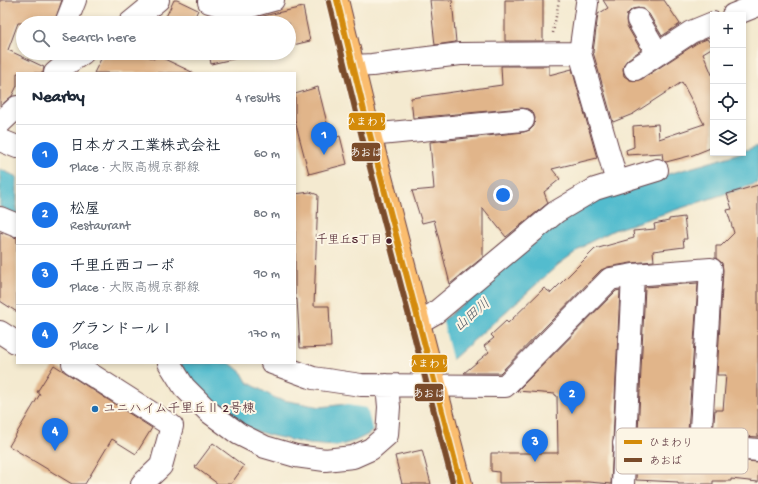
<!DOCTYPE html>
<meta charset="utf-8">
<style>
body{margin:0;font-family:"Gochi Hand","Klee One",sans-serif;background:#f2f2f3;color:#1f2937}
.controls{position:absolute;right:12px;top:12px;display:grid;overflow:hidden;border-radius:0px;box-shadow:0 2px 6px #0003}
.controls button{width:36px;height:36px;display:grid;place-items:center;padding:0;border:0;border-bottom:1px solid #e0e1e3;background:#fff;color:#1f2937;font:20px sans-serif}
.you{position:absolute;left:503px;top:195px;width:14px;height:14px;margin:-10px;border:3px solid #fff;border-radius:50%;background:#1a73e8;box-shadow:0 0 0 6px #1a73e833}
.badge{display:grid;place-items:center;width:26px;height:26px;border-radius:50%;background:#1a73e8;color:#fff;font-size:13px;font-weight:700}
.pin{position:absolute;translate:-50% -33px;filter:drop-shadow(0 1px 2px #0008)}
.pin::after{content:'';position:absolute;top:21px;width:14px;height:12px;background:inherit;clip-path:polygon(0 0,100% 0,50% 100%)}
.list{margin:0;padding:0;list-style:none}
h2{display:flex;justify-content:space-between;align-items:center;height:52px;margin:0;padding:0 16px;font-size:17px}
h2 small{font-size:13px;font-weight:400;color:#747a83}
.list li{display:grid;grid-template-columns:26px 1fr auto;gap:12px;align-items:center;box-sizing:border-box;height:60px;padding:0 16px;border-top:1px solid #e0e1e3}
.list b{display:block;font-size:15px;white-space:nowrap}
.list p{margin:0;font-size:13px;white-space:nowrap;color:#747a83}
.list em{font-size:13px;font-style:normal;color:#747a83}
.icon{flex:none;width:22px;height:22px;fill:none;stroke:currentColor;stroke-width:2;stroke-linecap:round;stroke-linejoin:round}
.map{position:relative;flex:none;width:758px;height:484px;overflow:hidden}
.search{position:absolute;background:#fff;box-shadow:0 2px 6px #0003;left:16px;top:16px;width:280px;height:44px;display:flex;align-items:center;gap:10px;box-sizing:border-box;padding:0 14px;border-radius:22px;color:#747a83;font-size:15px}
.panel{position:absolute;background:#fff;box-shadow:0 2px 6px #0003;left:16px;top:72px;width:280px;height:292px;border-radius:0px}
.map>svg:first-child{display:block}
.water{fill:#52bcce;stroke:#4e6e7c}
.pier{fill:#f4ead0}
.building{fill:#e1b58a}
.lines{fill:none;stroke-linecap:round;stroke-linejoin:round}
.minor-casing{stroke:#643d44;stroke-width:24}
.major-casing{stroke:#643d44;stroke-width:24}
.path{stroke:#643d44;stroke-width:2.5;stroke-dasharray:1 3;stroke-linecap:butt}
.minor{stroke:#fff;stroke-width:22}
.major{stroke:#fbbd6e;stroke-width:22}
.bus-1-casing{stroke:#fcf5e5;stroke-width:9}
.bus-2-casing{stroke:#fcf5e5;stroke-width:9}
.bus-1{stroke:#d48b09;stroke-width:6}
.bus-2{stroke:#7a4b2a;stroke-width:6}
.bus-dot{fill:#4a1f2b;stroke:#fcf5e5;stroke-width:1.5}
.poi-dot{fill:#1f6fb2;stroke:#fcf5e5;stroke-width:1.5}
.labels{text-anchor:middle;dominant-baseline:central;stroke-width:4;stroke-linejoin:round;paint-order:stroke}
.bus-label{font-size:12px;fill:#4a1f2b;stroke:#fcf5e5;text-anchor:end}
.poi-label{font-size:13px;fill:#4a1f2b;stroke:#fcf5e5;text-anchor:start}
.water-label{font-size:14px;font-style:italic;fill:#4d5664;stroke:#fcf5e5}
.key{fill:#fcf5e5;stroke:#c7b5ad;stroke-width:1}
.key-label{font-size:11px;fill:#4a1f2b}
.line-badge{stroke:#fcf5e5;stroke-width:1.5}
.badge-label{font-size:11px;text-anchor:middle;font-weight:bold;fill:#fff}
</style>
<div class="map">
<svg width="758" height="484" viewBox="0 0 758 484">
<rect width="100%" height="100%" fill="#fcf5e5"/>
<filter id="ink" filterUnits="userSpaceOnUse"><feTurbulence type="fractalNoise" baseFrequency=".025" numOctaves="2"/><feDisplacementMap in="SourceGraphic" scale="8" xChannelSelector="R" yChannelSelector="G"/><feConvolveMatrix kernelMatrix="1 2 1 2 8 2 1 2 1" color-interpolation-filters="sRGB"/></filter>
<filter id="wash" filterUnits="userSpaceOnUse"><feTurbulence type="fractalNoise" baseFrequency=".012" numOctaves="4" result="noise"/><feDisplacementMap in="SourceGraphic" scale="16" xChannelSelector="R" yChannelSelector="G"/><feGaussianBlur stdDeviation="0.9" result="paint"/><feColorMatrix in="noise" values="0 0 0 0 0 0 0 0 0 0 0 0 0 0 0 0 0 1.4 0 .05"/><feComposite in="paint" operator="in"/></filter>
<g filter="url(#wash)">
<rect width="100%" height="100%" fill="#f4ead0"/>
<path class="water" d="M758,146V183L614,230L588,243L559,264L369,434L355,441L337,446L308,444L269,435L249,429L222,410L200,391L180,363H230L242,373L247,382L277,399L321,407L346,404L539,238C548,231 557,222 567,215C619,182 682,173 739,153H743V151Z
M0,169L17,177V215L0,207Z"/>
<path class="pier" d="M442,318L453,362L373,433L367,408L341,404L345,402Z"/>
<g id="blocks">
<path class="building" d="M0,0H62L54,23H18L8,50L44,67L43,73H17V86L12,96L0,106Z
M174,0H177L198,10L192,23H163Z
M430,0H452L456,42L435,45Z
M505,0H543V41H505Z
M603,0H664L680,24L662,36L649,14L644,9L638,8L632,9L627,14L626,20L627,26L641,50L628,59L624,64L623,69L624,76L630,80L636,81L642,79L697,43L707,39L713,47L703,53L713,77V147L693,155L666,162L663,160L662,153L627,155L626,150L634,147L633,126L658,124L659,139L704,124L682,82L633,114L613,122L593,52L598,14L608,8Z
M303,7L310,41L289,46V23H233Z
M112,53H141L154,59L156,55L194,73H94L103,55L110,58Z
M209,53H259L211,64Z
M501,66H549V75L572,69L597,158L552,169L560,179L544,192L548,203L506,237L483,208V257L450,284L434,220L422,223L412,191L434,189L430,142L524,132L530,130L534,126L535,118L533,112L528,109L522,108L413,118L411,98L502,85Z
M318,87L331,139L340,136L347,164L309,174L295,121V94Z
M758,185V437L713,434L715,410H723L726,375H717L723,270L722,263L716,258V246H721L734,233L727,210L732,209L727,194Z
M310,192L318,195L314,306H329L331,347L300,348L297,299H295V194Z
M684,217L687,239H683L684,247L653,251L654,261L631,263L608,267L601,270L500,373H464L489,352L484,346L494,338L491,335L506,321L508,323L544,288L551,293L595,249L634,238L633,231L655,229L654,224L669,221V219Z
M0,232L17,238V312L0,301Z
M698,283L688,432H638L645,287Z
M620,290L611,484L588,482L499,483V472L491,471V453H558L557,396L555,395V394L517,391L616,291Z
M54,365L152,428L136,454L112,439L85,484H72L9,446L40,394L37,392Z
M213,443L244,466L231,484H218L195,467Z
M422,450L431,484H402L395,456Z
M637,457H699L758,462V482L731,479V481H713V484H678V482L636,480Z"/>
</g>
</g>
<g filter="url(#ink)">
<use href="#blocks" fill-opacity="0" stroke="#643d44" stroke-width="1"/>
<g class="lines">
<g class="minor-casing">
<path id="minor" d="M209,2L237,10L273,0
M587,3L580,53L617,182
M733,15L758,5
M638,20L658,54
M66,23L75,0
M130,23L158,0
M354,66L372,65L460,54L580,53
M635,69L691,32L713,23
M55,73L62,67L83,53
M0,123L17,107
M370,135L523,120
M0,140L17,147
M0,218L17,225
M419,322L435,313L556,212L595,189L657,170
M0,332L17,343
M73,363L172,426L161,466L142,484
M169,363L184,387L209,412L239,434L265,447L296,456L325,460L353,457L371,449L387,435L389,407L387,385
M272,363L313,378L361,385L505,386L610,279L633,275L711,269L700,445L758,450
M624,444L700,445
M623,484L633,275"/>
</g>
<g class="major-casing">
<path id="major" d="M337,0L370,135L461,484"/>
</g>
<path class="path" d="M553,33L559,0"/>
<use href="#minor" class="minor"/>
<use href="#major" class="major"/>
<g class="bus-1-casing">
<path id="bus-1" d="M337,0L370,135L461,484"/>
</g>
<g class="bus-2-casing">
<path id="bus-2" d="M329,2L362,137L453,484"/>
</g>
<use href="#bus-1" class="bus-1"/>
<use href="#bus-2" class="bus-2"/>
</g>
</g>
<circle class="bus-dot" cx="389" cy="241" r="3.5"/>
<circle class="poi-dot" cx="95" cy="409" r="4"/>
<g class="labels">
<g class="bus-label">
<text x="382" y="241">千里丘5丁目</text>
</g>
<g class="poi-label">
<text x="103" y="409">ユニハイム千里丘Ⅱ 2号棟</text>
</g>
<g class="water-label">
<text transform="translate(473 316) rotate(-41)">山田川</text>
</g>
</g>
<rect x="616" y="428" width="132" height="46" rx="6" class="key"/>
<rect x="624" y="440" width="18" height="4" fill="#d48b09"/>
<rect x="624" y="458" width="18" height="4" fill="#7a4b2a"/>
<g class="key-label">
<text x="649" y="446">ひまわり</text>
<text x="649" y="464">あおば</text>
</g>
<g class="line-badge">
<rect x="348" y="112" width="38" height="19" rx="4" fill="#d48b09"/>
<rect x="351" y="142" width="30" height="20" rx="4" fill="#7a4b2a"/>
<rect x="411" y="354" width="37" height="19" rx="4" fill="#d48b09"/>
<rect x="414" y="383" width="30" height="19" rx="4" fill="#7a4b2a"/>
</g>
<g class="badge-label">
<text x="367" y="125">ひまわり</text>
<text x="366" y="156">あおば</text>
<text x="429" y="367">ひまわり</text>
<text x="429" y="397">あおば</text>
</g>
</svg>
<div class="controls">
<button>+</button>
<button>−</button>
<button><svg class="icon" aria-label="locate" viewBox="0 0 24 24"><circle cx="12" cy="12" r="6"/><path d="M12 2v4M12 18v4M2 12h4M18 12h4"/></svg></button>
<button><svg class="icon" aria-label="layers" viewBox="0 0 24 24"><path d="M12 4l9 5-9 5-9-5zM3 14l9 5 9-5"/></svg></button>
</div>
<div class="you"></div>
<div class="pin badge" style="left:324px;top:155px">1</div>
<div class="pin badge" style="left:572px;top:414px">2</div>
<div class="pin badge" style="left:535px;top:462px">3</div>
<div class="pin badge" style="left:55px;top:451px">4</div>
<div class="search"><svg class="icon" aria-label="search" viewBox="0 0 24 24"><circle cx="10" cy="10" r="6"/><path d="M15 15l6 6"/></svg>Search here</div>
<section class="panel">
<h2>Nearby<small>4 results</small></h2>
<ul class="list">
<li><span class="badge">1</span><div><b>日本ガス工業株式会社</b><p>Place · 大阪高槻京都線</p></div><em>60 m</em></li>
<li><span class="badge">2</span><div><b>松屋</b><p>Restaurant</p></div><em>80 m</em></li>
<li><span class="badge">3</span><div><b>千里丘西コーポ</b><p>Place · 大阪高槻京都線</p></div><em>90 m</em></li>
<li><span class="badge">4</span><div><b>グランドールⅠ</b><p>Place</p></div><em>170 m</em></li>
</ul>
</section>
</div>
